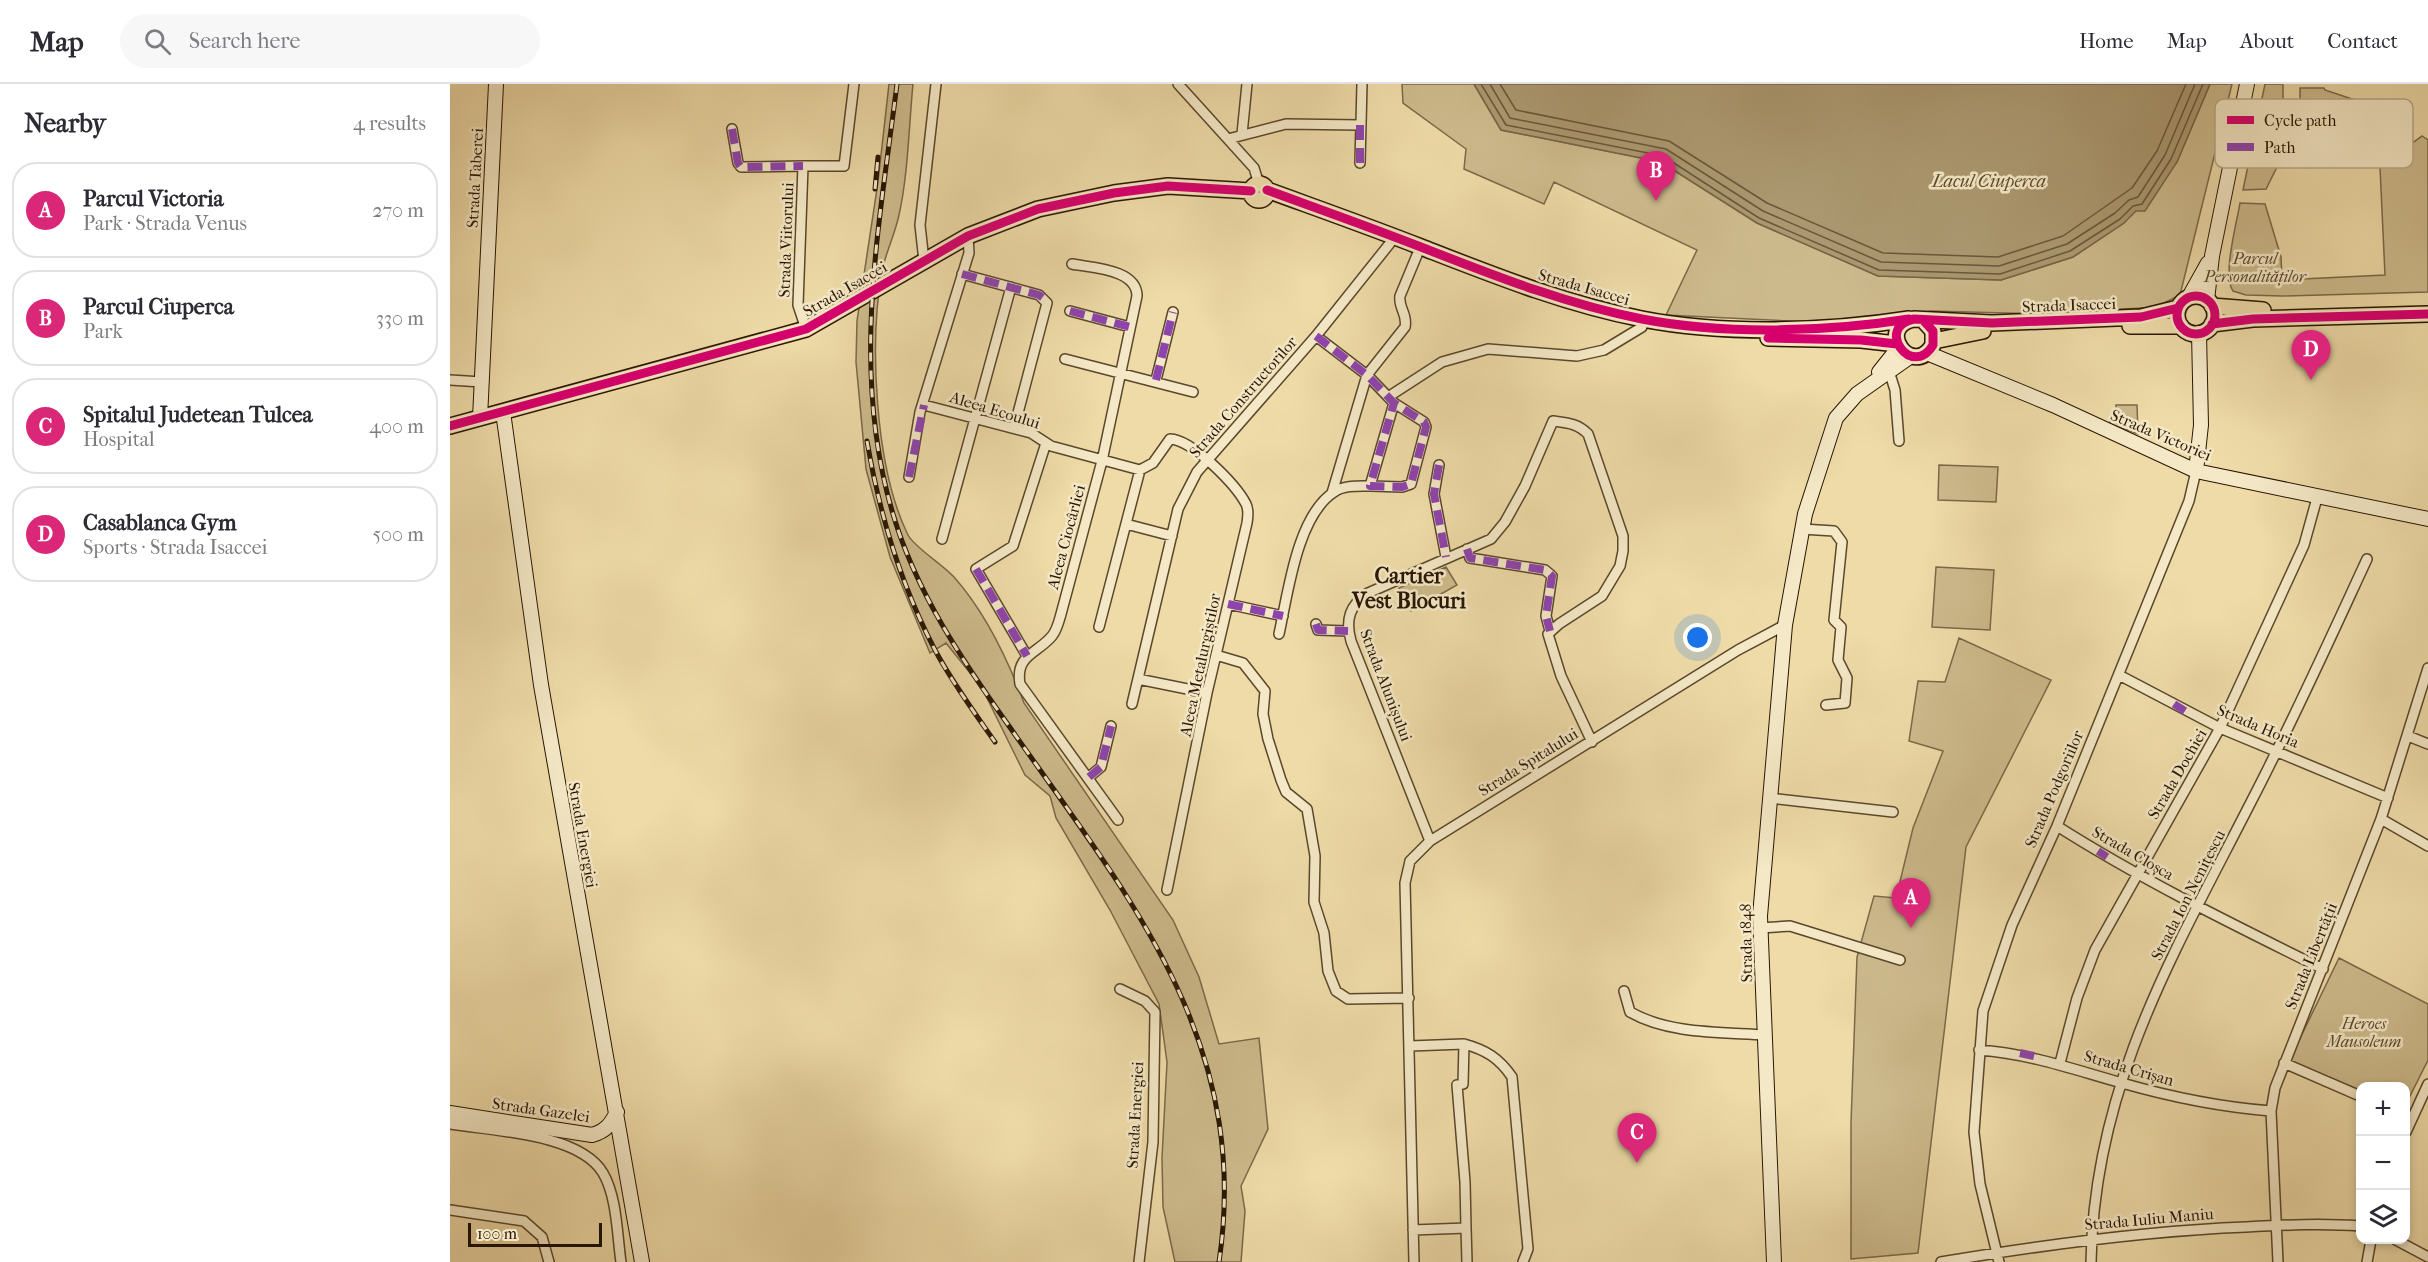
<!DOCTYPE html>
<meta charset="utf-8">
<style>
body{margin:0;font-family:"IM FELL French Canon",serif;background:#f7f7f7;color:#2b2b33}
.controls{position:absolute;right:18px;bottom:18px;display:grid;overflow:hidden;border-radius:12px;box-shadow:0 3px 9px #0003}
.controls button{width:54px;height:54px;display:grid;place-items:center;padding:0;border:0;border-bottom:2px solid #e1e1e2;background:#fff;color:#2b2b33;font:30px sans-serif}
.scale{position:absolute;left:18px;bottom:15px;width:134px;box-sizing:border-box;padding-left:6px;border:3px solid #291603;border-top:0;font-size:16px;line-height:21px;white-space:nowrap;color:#291603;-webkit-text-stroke:4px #f4e8c6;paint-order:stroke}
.you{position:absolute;left:1248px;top:554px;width:21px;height:21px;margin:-15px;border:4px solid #fff;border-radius:50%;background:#1a73e8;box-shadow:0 0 0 9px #1a73e833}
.badge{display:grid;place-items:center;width:39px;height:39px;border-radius:50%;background:#db2777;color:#fff;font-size:20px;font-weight:700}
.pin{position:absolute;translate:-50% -50px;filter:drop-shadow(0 2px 3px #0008)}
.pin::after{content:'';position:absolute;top:32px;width:21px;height:18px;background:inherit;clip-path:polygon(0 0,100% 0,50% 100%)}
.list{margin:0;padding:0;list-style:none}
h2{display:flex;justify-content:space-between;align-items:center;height:78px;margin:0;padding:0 24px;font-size:26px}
h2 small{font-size:20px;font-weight:400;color:#7c7c81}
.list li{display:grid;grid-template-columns:39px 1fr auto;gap:18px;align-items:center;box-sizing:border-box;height:96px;margin:0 12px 12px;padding:0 12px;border:2px solid #e1e1e2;border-radius:24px}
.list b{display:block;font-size:22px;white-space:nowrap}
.list p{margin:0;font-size:20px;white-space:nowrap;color:#7c7c81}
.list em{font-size:20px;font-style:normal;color:#7c7c81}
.icon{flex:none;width:33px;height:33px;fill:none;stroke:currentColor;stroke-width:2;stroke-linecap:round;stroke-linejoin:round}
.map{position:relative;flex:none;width:1978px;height:1178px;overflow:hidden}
header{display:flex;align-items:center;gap:36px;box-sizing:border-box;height:84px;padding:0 30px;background:#fff;border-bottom:2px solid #e1e1e2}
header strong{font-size:28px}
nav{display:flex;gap:33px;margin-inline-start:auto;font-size:21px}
.search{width:420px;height:54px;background:#f7f7f7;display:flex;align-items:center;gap:15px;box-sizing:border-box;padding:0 21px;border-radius:33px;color:#7c7c81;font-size:22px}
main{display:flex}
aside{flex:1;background:#fff}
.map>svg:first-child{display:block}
.green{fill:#cdba8c;stroke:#7b6848;stroke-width:1.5}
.water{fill:#ab9870;stroke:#776444;stroke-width:1.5}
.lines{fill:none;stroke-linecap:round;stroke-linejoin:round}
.shore{stroke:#6a573a;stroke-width:1.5}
.street-casing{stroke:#5a472c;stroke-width:12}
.secondary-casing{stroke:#291603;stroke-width:16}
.primary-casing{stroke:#291603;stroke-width:18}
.street{stroke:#f4e8c6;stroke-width:9}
.secondary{stroke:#f4e8c6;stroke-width:14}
.primary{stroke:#eedba8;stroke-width:15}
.rail-casing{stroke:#291603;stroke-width:5}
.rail{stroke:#f4e8c6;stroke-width:3;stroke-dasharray:9;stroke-linecap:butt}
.quiet{stroke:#8e44ad;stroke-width:8;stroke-dasharray:15 8;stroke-linecap:butt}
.cycleway-casing{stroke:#f4e8c6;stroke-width:13}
.cycleway{stroke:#d6006c;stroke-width:9}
.labels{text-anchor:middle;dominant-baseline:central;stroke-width:5;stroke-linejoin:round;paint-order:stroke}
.street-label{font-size:16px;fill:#291603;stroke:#f4e8c6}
.park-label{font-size:16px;font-style:italic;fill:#5a472c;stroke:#f4e8c6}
.water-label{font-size:18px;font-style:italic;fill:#5d4a2f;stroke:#f4e8c6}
.district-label{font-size:22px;font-weight:bold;fill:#291603;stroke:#f4e8c6}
.key{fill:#f4e8c6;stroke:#b7a98c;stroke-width:1.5}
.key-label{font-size:16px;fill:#291603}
</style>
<header>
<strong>Map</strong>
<div class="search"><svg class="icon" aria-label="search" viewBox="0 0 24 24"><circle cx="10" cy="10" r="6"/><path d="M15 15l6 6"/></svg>Search here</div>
<nav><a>Home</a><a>Map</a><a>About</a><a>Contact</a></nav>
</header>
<main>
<aside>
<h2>Nearby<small>4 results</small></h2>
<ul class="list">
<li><span class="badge">A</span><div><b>Parcul Victoria</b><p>Park · Strada Venus</p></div><em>270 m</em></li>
<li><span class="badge">B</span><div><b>Parcul Ciuperca</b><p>Park</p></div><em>330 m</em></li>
<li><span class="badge">C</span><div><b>Spitalul Judetean Tulcea</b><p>Hospital</p></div><em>400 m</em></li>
<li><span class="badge">D</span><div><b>Casablanca Gym</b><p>Sports · Strada Isaccei</p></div><em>500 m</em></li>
</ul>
</aside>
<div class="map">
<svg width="1978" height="1178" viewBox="0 0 1978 1178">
<rect width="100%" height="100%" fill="#eedba8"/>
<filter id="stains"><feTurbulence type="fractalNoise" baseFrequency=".00333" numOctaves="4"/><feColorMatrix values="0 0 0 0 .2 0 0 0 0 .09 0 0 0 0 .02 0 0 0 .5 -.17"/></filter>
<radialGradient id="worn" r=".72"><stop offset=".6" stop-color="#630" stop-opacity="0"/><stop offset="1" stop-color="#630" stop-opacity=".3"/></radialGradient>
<path class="green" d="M439,0H463C459,40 458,92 449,131C445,150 436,168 432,187C419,260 425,384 458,451C464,463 491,479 504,493C535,528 558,576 574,619L723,836L749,893L769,960L809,954L818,1045L791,1102L795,1127L791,1178H725L713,1123L712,1074L717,978L709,920L660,826L606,734L600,712L575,691L532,604L496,559L480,569L440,473L416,385L406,278L407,237L428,98Z
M952,0H1024L1051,46L1211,78L1307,139L1428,192L1551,196L1623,173L1674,139L1727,78L1760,0H1782L1730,211L1706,223L1596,230L1481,227L1445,233L1358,238L1216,231L1247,166L1104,98L1094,120L1014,85L1016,65L953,19Z
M1815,0H1833V71L1816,105L1793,106Z
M1850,4H1874L1875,6L1908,17L1922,25V63H1850Z
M1972,52L1978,56V208L1832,212L1796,211L1783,207C1772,192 1787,138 1790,119L1815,120L1831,173L1832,196L1935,191L1930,83Z
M1666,321H1687L1688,350L1660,340V336H1666Z
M1489,381L1548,383L1546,418L1488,416Z
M996,483L1007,501L961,527L949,504Z
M1486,483L1544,486L1540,546L1482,543Z
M1509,554L1601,596L1516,763L1468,1169L1401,1175V1039L1407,873L1424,812L1446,814L1463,744L1493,667L1459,657L1468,597L1495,598Z
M1889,874L1978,920V976L1956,1020V1002H1910V1006L1839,977Z"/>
<path class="water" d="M1024,0H1760L1727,78L1695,127H1686L1674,139L1623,173L1551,196L1428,192L1307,139L1211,78L1051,46Z"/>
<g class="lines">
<path class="shore" d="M1031,0L1056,41L1213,72L1309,134L1429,186L1550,190L1620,167L1670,135L1683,122L1692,120L1721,75L1753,0
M1040,0L1060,34L1216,65L1313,127L1431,178L1549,182L1617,160L1665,129L1679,116L1688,113L1715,71L1745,0
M1050,0L1066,26L1219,57L1317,119L1433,169L1548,173L1613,152L1682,104L1707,67L1736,0"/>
<g class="street-casing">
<path id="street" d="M728,0L804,84L809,100
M282,45L288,79L291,83L353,82
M792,50L797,0
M778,55L836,40L910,41
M910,79L912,0
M474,177L470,141L486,0
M622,180C642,184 687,185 687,212L652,377L611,530C609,537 607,546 602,552C587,570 565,571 570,600L668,736
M512,190L589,211L597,219L564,344
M620,227L680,243
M356,245L348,221L353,82H394L404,0
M866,252L917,291L944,319L974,338L976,343L961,400L952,403L920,402L944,319
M615,275L743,308
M1439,287L1445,306L1449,357
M0,296L32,298
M706,296L723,228
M938,313L992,278L1038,265L1127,272L1154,266L1192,243
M474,321L581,349L601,362L690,386L703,379L720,355C743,356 786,401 796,420C799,426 798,433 797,439L757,609L717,806
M989,381L984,410L996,473
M459,393L470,328L519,169L518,152
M882,409L917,291L955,243C958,230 948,224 950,212L967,171
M676,440L722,452
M1352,445L1384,447L1392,458L1384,536L1391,543L1388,576L1397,594L1395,619L1376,621
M492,455L561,203
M1017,465L1020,474L1095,486L1102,492L1096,532L1100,547
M778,520L833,532
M866,540L868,546L898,547
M649,543L690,386
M829,550C838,509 847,432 884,408C894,401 908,402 920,402
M766,571L793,579L815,607L813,630L818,655L831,696L836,708L857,725L865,772L864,818L874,849L878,887L886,907L898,915L959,914
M577,572L526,485L563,462L596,359
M1669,591L1770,644L1938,714
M688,595L757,609
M682,620L728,425L747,388L866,252L945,153
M1958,652L1978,660
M639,693L651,683L661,642
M1319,714L1443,728
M1931,735L1978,762
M1607,742C1692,796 1782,840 1873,885
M980,757L901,557C895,535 900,521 918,509L1041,455L1055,438L1075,402L1103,337C1117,339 1127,339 1138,350L1173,452V467L1170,482L1152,512L1109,540L1098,550L1111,592L1142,658
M1310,844L1340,842L1450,876
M670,905L695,917L705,928L703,1058L689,1178
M1174,907L1180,928C1218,950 1271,948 1315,951
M1014,960C1036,966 1049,974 1062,993L1078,1165L1073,1178
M960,962L1014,960L1013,1000L1007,1001L1015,1098L1016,1144
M1529,966C1581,970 1622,985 1672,999C1721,1013 1770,1023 1821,1027
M1610,979L1627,914L1645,866L1770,644L1854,461L1867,414
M1834,979L1910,1012
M0,1040C42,1047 129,1049 153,1089C167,1113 167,1150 171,1178
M1956,1048L1978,1000
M0,1126L74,1137L92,1153L99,1178
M963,1146L1016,1144L1017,1178
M1946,1156L1978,1173
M964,1178L955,799L960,777L980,757L1288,566L1335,541
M1491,1178C1592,1161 1693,1147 1796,1143C1834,1141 1873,1139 1910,1142
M1549,1178L1530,1100L1524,1048L1533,927L1562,841L1607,742L1739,417L1746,387
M1641,1178C1644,1001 1724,869 1802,716C1843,637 1880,555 1917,475
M1828,1178L1821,1027L1825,1004L1931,735L1978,584
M1917,1178L1921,1156"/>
</g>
<g class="secondary-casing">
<path id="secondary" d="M1739,213L1758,179
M1757,216L1762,172L1797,0
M1477,269L1603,321L1746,387L1978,435
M1429,288L1449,263
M53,328L91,601L192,1178
M30,334L46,0
M1746,387L1751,341L1749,249
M0,1029L142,1051C156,1047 161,1040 167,1028
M1324,1178L1310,832L1335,541L1355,430L1386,334L1407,310L1461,272"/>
</g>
<g class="primary-casing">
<path id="primary" d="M801 108a8 8 0 1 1 16 0a8 8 0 1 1-16 0Z
M817,106C869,125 920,143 971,163C1043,191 1115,220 1192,235C1274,251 1376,248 1459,235
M1727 231a19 19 0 1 1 38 0a19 19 0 1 1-38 0Z
M1762,222L1813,226
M1473,236L1483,247V261C1462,296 1424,243 1464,235L1542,239L1691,233L1728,224
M1762,240L1803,235L1978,230
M1680,242H1731
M1318,254L1411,256L1447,260
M1484,257L1533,247
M0,342L356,245L518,152L588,125L664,109L718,102L801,107"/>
</g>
<use href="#street" class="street"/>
<use href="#secondary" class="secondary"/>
<use href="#primary" class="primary"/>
<g class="rail-casing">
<path id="rail" d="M447,0C429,144 400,287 443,430C466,508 512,576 559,642C677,811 802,956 769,1178
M425,105L428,73
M417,357C429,428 451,501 485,566C502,598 524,628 545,658"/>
</g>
<use href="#rail" class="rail"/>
<path class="quiet" d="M282,45L288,79L291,83L353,82
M910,79V41
M512,190L589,211L596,216
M620,227L680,243
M866,252L917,291L944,319L974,338L976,343L961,400L952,403L920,402L944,319
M706,296L723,228
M989,381L984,410L996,473
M459,393L474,321
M1017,465L1020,474L1095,486L1102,492L1096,532L1100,547
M526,485L577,572
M778,520L833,532
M866,540L868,546L898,547
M1724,620L1735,627
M639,693L651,683L661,642
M1648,767L1657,773
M1570,969L1584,972"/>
<g class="cycleway-casing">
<path id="cycleway" d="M817,106C869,125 920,143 971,163C1043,191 1115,220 1192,235C1274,251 1376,248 1459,235
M1727 231a19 19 0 1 1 38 0a19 19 0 1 1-38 0Z
M1473,236L1483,247V261C1462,296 1424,243 1464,235L1542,239L1691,233L1728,224
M1762,240L1803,235L1978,230
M1318,254L1411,256L1447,260
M0,342L356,245L518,152L588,125L664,109L718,102L801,107"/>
</g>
<use href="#cycleway" class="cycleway"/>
</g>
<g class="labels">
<g class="street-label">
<text transform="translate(25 94) rotate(-87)">Strada Taberei</text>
<text transform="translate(336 156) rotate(-88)">Strada Viitorului</text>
<text transform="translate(1134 203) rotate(16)">Strada Isaccei</text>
<text transform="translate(395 205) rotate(-30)">Strada Isaccei</text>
<text transform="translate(1619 221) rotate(-2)">Strada Isaccei</text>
<text transform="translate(793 313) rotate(-49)">Strada Constructorilor</text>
<text transform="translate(545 326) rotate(17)">Aleea Ecoului</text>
<text transform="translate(1711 351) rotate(23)">Strada Victoriei</text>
<text transform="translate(616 453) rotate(-75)">Aleea Ciocârliei</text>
<text transform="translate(750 581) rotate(-78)">Aleea Metalurgiștilor</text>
<text transform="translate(936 601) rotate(69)">Strada Alunișului</text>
<text transform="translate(1808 642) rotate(23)">Strada Horia</text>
<text transform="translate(1078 678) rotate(-32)">Strada Spitalului</text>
<text transform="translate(1727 690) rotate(-60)">Strada Dochiei</text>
<text transform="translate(1604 705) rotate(-67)">Strada Podgoriilor</text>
<text transform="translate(133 751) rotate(80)">Strada Energiei</text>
<text transform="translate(1683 769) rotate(30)">Strada Cloșca</text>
<text transform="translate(1738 811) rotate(-63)">Strada Ion Nenițescu</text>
<text transform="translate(1296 859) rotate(-91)">Strada 1848</text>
<text transform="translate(1861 872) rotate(-68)">Strada Libertății</text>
<text transform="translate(1679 984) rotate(16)">Strada Crișan</text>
<text transform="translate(91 1026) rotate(8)">Strada Gazelei</text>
<text transform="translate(685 1031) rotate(-87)">Strada Energiei</text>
<text transform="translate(1699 1135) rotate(-5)">Strada Iuliu Maniu</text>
</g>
<g class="park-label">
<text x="1805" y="174">Parcul<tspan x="1805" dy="18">Personalităților</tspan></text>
<text x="1914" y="939">Heroes<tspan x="1914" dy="18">Mausoleum</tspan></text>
</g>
<g class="water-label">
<text x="1539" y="97">Lacul Ciuperca</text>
</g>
<g class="district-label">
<text x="959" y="492">Cartier<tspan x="959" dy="25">Vest Blocuri</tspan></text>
</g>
</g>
<rect x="1765" y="15" width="198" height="69" rx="9" class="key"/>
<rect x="1777" y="32" width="27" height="8" fill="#d6006c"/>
<rect x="1777" y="59" width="27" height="8" fill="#8e44ad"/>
<g class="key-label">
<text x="1814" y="42">Cycle path</text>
<text x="1814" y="69">Path</text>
</g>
<rect width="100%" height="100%" filter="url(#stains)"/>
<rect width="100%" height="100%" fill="url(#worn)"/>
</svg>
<div class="controls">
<button>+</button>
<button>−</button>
<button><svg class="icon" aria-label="layers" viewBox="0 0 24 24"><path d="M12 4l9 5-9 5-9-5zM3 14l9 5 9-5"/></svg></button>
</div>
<div class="scale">100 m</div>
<div class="you"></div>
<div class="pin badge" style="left:1461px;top:844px">A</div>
<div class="pin badge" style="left:1206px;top:117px">B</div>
<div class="pin badge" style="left:1187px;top:1079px">C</div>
<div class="pin badge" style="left:1861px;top:296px">D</div>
</div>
</main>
